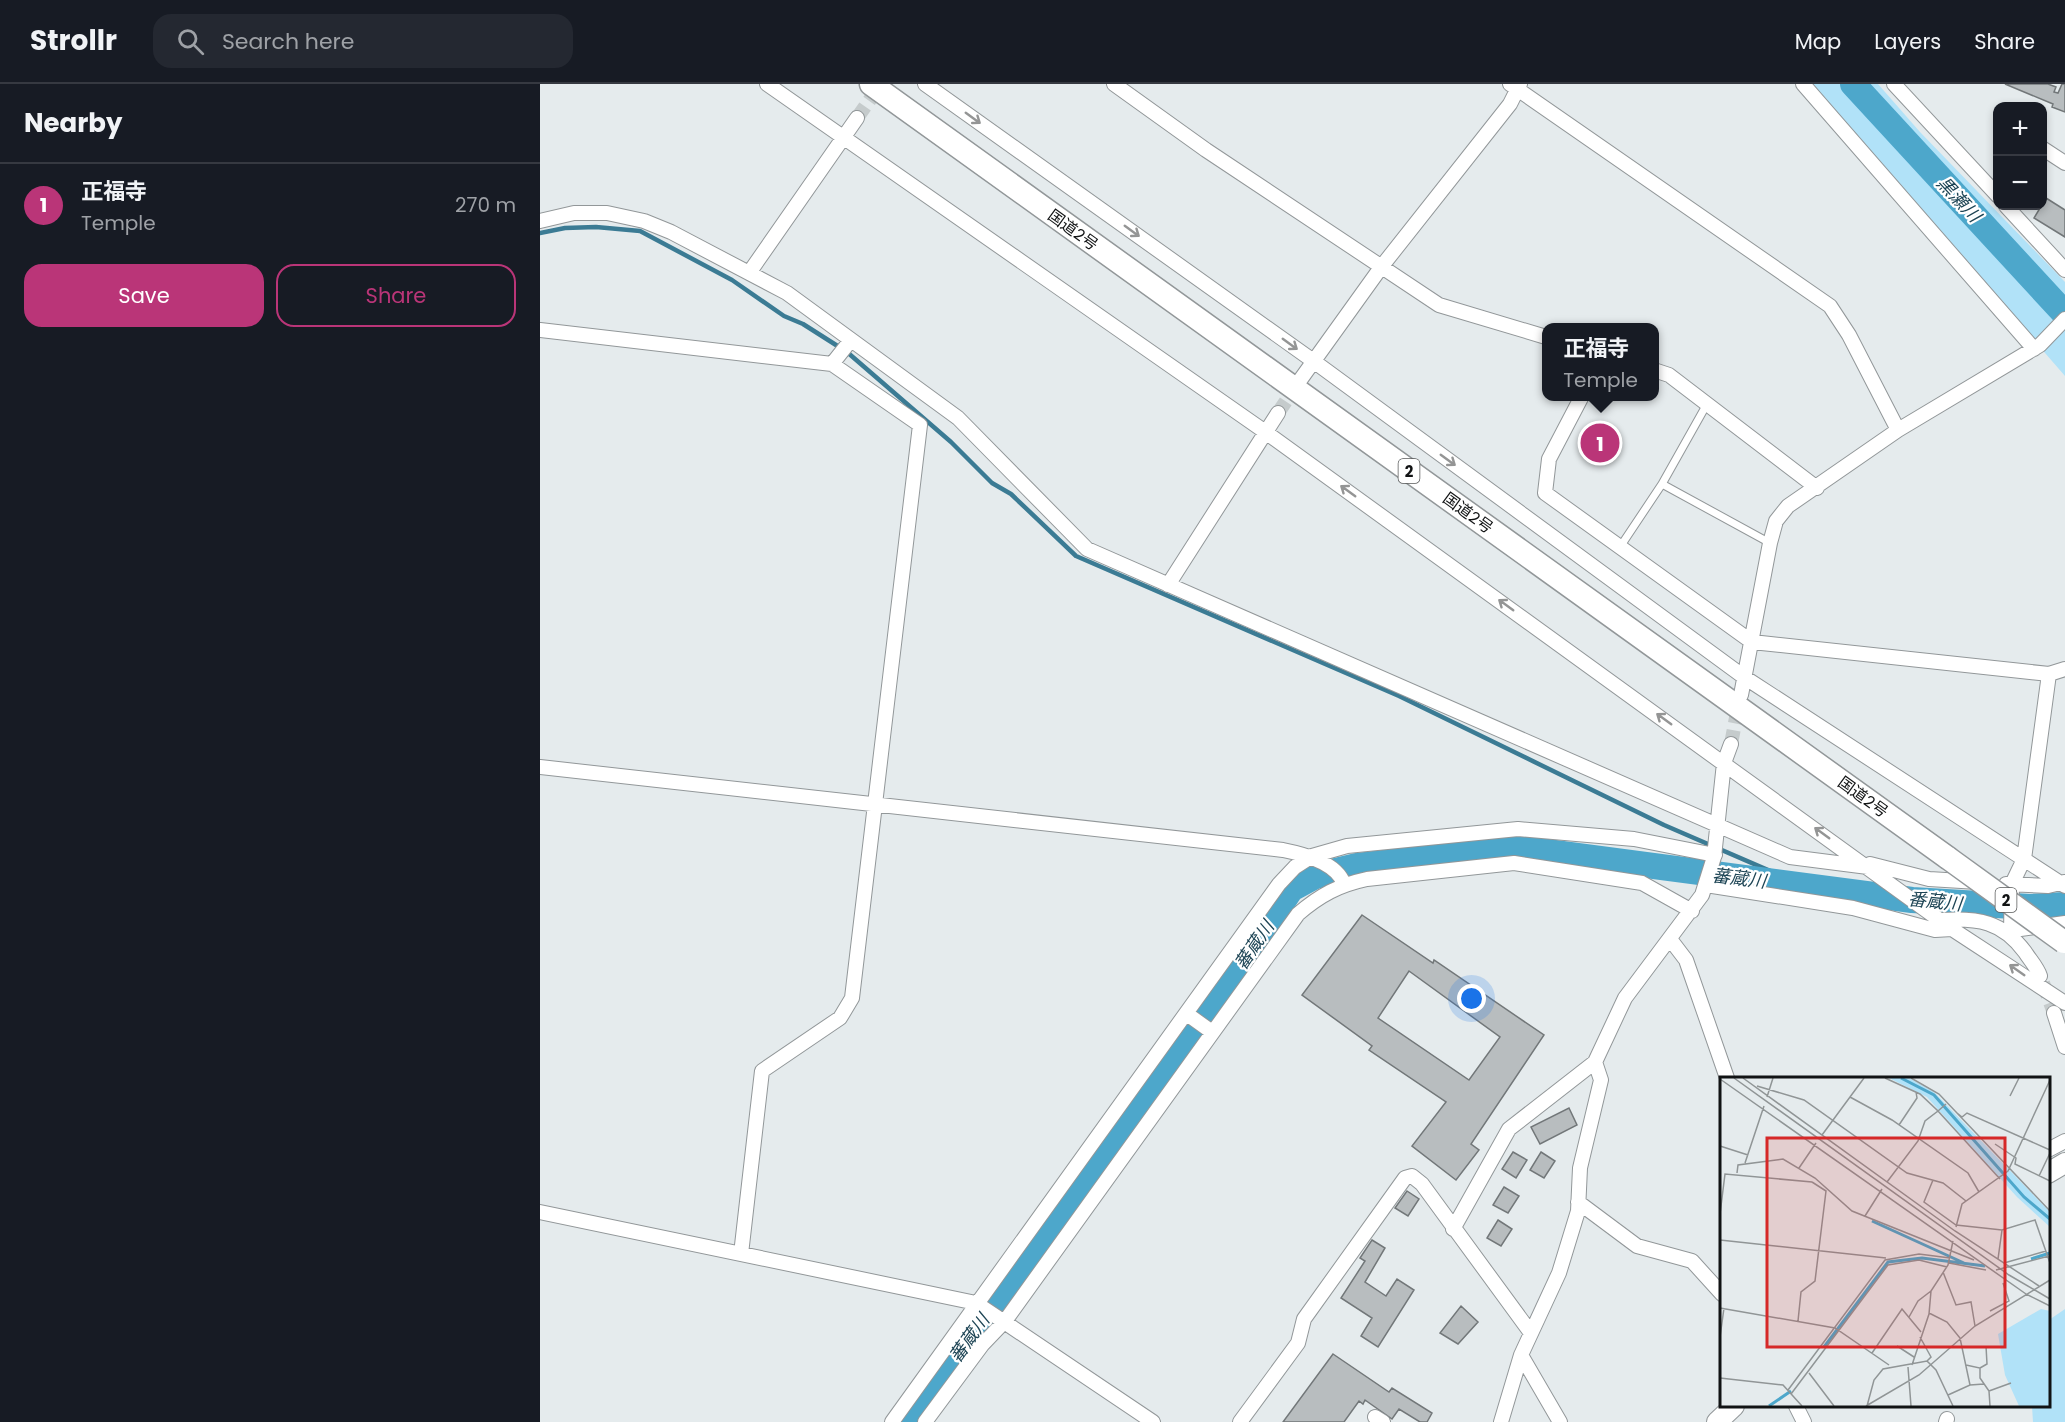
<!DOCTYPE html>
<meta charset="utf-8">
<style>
body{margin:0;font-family:Poppins,"Noto Sans JP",sans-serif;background:#242831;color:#f1f3f6}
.controls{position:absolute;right:18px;top:18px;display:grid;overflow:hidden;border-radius:12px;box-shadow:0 3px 9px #0003}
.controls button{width:54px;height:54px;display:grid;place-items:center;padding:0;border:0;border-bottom:2px solid #363941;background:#171b24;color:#f1f3f6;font:30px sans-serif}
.you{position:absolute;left:932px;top:915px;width:21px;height:21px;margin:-15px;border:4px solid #fff;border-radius:50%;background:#1a73e8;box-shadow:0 0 0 9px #1a73e833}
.badge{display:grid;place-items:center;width:39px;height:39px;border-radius:50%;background:#ba3578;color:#fff;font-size:20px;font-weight:700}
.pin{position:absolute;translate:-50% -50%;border:3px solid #fff;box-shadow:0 2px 6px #0006}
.popup{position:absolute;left:1002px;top:239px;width:117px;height:78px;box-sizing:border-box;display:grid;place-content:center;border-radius:12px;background:#171b24;filter:drop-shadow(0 2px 4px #0005);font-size:20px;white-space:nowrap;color:#9ea1a6}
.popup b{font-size:22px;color:#f1f3f6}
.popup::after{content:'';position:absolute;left:50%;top:100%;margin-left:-12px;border:12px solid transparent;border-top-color:#171b24}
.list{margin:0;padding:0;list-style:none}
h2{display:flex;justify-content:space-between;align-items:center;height:78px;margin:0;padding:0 24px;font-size:26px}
h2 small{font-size:20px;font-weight:400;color:#9ea1a6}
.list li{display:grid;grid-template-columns:39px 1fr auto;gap:18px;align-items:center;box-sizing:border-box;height:84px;padding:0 24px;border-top:2px solid #363941}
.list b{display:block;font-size:22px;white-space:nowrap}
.list p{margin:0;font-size:20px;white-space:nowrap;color:#9ea1a6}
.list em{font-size:20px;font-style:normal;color:#9ea1a6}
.actions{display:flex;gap:12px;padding:18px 24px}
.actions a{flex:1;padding:14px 0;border:2px solid #ba3578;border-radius:18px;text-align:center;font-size:21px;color:#ba3578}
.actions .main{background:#ba3578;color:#fff}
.icon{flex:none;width:33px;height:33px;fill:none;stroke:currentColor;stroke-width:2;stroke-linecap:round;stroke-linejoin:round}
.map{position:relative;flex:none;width:1525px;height:1338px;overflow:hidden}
header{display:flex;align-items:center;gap:36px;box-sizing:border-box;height:84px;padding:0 30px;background:#171b24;border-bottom:2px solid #363941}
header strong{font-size:28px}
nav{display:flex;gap:33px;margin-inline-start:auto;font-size:21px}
.search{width:420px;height:54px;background:#242831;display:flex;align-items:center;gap:15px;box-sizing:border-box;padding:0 21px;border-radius:18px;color:#9ea1a6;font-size:22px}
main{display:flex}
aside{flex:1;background:#171b24}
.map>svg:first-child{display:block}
.green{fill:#b1e2f8}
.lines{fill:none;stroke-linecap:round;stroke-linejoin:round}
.stream{stroke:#3b7b94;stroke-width:4.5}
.river{stroke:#4da7cb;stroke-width:26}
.building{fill:#b8bdbf;stroke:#727779;stroke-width:1.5;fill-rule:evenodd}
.minor-tunnel{stroke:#c5cbcc;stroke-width:14;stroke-dasharray:14 7;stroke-linecap:butt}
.service-casing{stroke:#929799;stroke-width:9}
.minor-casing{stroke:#929799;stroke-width:16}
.secondary-casing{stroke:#929799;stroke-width:22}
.trunk-casing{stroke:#929799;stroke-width:25}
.service{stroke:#fff;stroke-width:7}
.minor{stroke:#fff;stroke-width:14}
.secondary{stroke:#fff;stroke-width:20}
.trunk{stroke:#fff;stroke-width:22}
.trunk-bridge-casing{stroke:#929799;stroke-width:25;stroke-linecap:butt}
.trunk-bridge{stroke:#fff;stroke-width:22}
.oneway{stroke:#949595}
.labels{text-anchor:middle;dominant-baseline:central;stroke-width:4.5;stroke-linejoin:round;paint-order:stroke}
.shield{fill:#fff;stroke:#585a5a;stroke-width:1.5}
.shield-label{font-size:15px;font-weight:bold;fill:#111314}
.street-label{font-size:16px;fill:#111314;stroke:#fff}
.water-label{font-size:18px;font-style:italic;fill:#1e4555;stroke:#fff}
.inset-river{fill:none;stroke:#4da7cb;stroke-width:3}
.inset-road{fill:none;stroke:#909596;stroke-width:1.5}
.view{fill:#d62828;fill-opacity:0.15;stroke:#d62828;stroke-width:3}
.inset-edge{fill:none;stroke:#111314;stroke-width:3}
</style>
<header>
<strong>Strollr</strong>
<div class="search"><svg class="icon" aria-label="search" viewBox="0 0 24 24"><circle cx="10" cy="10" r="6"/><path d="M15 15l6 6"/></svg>Search here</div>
<nav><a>Map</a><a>Layers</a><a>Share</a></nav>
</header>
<main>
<aside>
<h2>Nearby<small></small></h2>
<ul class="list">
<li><span class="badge">1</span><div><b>正福寺</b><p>Temple</p></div><em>270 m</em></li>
</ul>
<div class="actions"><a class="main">Save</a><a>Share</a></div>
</aside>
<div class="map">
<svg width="1525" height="1338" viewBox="0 0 1525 1338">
<rect width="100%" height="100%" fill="#e5ebed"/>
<path class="green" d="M1271,0H1338L1380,48L1525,198V292Z
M1525,1225V1338H1493L1492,1322H1508L1509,1236Z"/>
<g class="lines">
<path class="stream" d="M0,149L25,144L56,143L100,147L192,196L244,232L263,240L307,268L411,358L452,399L471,410L536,472L859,612L1124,741L1265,802"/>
<path class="river" d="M1313,0L1525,230
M368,1338L696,888L751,805L775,792L817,782L965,765L992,766L1372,816L1490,823L1525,821"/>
</g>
<path class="building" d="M1465,0H1508L1516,3L1514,8L1518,9L1522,0H1525V28L1512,23L1513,20Z
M1506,114L1525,126V153L1494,134Z
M822,831L893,879L894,876L1004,951L931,1060L939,1066L916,1096L872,1062L906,1018L829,966L832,962L762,911ZM869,887L960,953L929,996L838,934Z
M1029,1024L1037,1041L1000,1060L991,1043Z
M973,1068L987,1076L976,1094L962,1085Z
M1001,1068L1015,1077L1004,1094L990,1086Z
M964,1103L979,1112L968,1129L953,1121Z
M867,1107L879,1115L868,1132L855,1124Z
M958,1136L972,1145L961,1162L947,1154Z
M832,1156L845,1164L825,1198L846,1212L857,1195L874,1206L838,1263L821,1252L832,1234L801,1214L825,1177L820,1174Z
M921,1222L938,1238L918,1260L900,1249Z
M793,1270L849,1308L852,1304L892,1329L887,1338H880L859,1325L852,1335L825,1316L823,1320L819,1317L804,1338H743Z"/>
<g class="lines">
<path class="minor-tunnel" d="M317,34L341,0
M738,329L758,299
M1191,660L1199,618
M1503,899L1514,929"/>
<g class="service-casing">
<path id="service" d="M1122,400L1230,459
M1080,463L1122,400L1167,320"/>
</g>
<g class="minor-casing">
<path id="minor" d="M227,0L724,347L1412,845L1525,919
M385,0L772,276L1204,593L1525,802
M574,0L666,66L899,221L1006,253
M970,0L1290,222L1309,251L1358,346
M1263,0L1494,265
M1354,0L1458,112
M1502,64L1525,79
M1466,122L1525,186
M0,137L34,129H67L104,137L131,148L247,209L418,334L547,465L1250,773L1328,783
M209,189L317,34
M0,246L292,280L311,256
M1114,286L1129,291L1277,404
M758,299L842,182L970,20L980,0
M1042,312L1009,375L1005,409L1212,558L1509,590L1525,585
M628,501L738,329
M1201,611L1230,459L1236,437L1248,422L1358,346L1500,261L1525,235
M0,683L743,766C763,770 796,778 804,800
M1330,780L1389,795L1438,798
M1466,800L1508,802L1524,798
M1166,801L1313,824L1395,846L1412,845
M1402,836C1438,834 1462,837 1485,868C1490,876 1497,883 1500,892
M1471,846L1472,800L1484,775L1509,590
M1466,847L1525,839
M1130,855L1146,876L1187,994
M1514,929L1525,963
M647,930L672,948
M1508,1066L1525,1057
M1038,1118L1097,1162L1152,1177L1182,1210
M0,1128L436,1219L613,1338
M913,1145L969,1045L1055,978
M201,1170L222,987L300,934L312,914L380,341L292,280
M981,1271L1020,1338
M1256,1322L1264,1338
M835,1333L843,1338
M352,1338L739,800L755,783L772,772L807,762L978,745L1094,755L1175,771
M385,1338L442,1261L465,1237L758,830C780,811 799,801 827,795L974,779L1102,799L1152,827
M700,1338L758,1259L764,1235L865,1094L872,1092L882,1100L991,1249
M961,1338L981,1271L1019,1189L1038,1127L1040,1084L1061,996L1055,978L1085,914L1162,811L1174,773L1184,679L1191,660
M1406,1338L1407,1335"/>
</g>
<g class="secondary-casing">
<path id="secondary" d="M1508,1089L1525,1079
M1177,1338L1194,1322"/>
</g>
<g class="trunk-casing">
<path id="trunk" d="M331,0L1408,774"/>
</g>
<use href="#service" class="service"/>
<use href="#minor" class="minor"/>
<use href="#secondary" class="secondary"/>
<use href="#trunk" class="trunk"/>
<g class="trunk-bridge-casing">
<path id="trunk-bridge" d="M1408,774L1524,858"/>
</g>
<use href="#trunk-bridge" class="trunk-bridge"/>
</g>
<defs><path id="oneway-shaft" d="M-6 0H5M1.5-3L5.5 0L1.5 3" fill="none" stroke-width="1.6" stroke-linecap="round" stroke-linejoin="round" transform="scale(1.5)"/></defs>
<g class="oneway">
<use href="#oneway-shaft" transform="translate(433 34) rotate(36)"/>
<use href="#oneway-shaft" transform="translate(592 147) rotate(36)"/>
<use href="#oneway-shaft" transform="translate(750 260) rotate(36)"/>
<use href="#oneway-shaft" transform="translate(908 376) rotate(36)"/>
<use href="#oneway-shaft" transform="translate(808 407) rotate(-144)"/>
<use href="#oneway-shaft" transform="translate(966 521) rotate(-144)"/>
<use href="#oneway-shaft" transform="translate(1124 635) rotate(-144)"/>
<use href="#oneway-shaft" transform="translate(1282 749) rotate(-144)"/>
<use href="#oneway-shaft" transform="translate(1477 886) rotate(-145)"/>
</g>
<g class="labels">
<g class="shield">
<rect x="858.5" y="375" width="21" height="24" rx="4.5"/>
<rect x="1455.5" y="804" width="21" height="24" rx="4.5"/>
</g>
<g class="shield-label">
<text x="869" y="387">2</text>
<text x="1466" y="816">2</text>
</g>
<g class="street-label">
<text transform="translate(533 146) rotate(36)">国道2号</text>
<text transform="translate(928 429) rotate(36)">国道2号</text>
<text transform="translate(1323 713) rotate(36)">国道2号</text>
</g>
<g class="water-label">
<text transform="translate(1419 115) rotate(47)">黒瀬川</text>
<text transform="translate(1199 794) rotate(7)">蕃蔵川</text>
<text transform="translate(1395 817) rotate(6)">番蔵川</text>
<text transform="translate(714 861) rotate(-56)">蕃蔵川</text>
<text transform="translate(429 1254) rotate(-54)">蕃蔵川</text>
</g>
</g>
<g transform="translate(1180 993)">
<rect width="330" height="330" fill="#e5ebed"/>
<path d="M169,1H189L214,15L330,135V150L297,120L207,20ZM321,232L330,234V329H299L285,298L278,257Z" fill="#b1e2f8"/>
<path class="inset-river" d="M181,1L214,18L304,120L330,142M152,144L244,186M311,182L330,176M104,270L168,185L202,181L265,189M49,329L71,314"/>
<path class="inset-road" d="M14,1L289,198L330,222M23,1L235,154L319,209M165,1L200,17L218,34L205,44L198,64L167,105M191,1L219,17L330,134M0,2L306,217M37,9L84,23L187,96L223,106L246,124M290,19L299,1M47,20L53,1M130,20L172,43L248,96L259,115M226,27L218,34L280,102M237,36L242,40L247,36L330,73M179,48L197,21L196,15M102,58L144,1M275,67L296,81L295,87L330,104M0,69L28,78M25,86L44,29M79,91L96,66M17,96L18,88L63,82L95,101L132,134L254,183M319,99L330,76M213,103L204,125L236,148L282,153L315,143L330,186M0,137L5,97L92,105M145,139L162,112M236,150L242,127L288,94L330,3M0,163L166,181M278,182L282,153M229,186L266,193M284,186L326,174M276,193L329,179M223,195L236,228L251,225L255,249M306,217L330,229M0,231L115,251L169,288M270,234L289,224L283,206M209,236L227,245L240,261L250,308M189,240L198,224L211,214M78,244L81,215L95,204L106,114L92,105M0,260L4,231M200,260L211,280L207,284M177,269L194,280M152,276L182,232L201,255M192,288L209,237L211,214L228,188L233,164M246,288L260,291V301L269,314L270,329M188,290L191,329M260,291L267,287L266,269M89,296L114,329M0,301L63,308L82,329M68,313L165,183L199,177L230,181M269,314L291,306M71,317L168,188L199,183L227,190M228,318L250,308L264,307M146,329L199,298L255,249L330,203M147,329L154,303L163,292L207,284L216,293L233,329"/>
<path class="view" d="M47,61H285V270H47Z"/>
<rect width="330" height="330" class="inset-edge"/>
</g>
</svg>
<div class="controls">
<button>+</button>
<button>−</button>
</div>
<div class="you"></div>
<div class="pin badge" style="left:1060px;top:359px">1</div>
<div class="popup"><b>正福寺</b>Temple</div>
</div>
</main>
